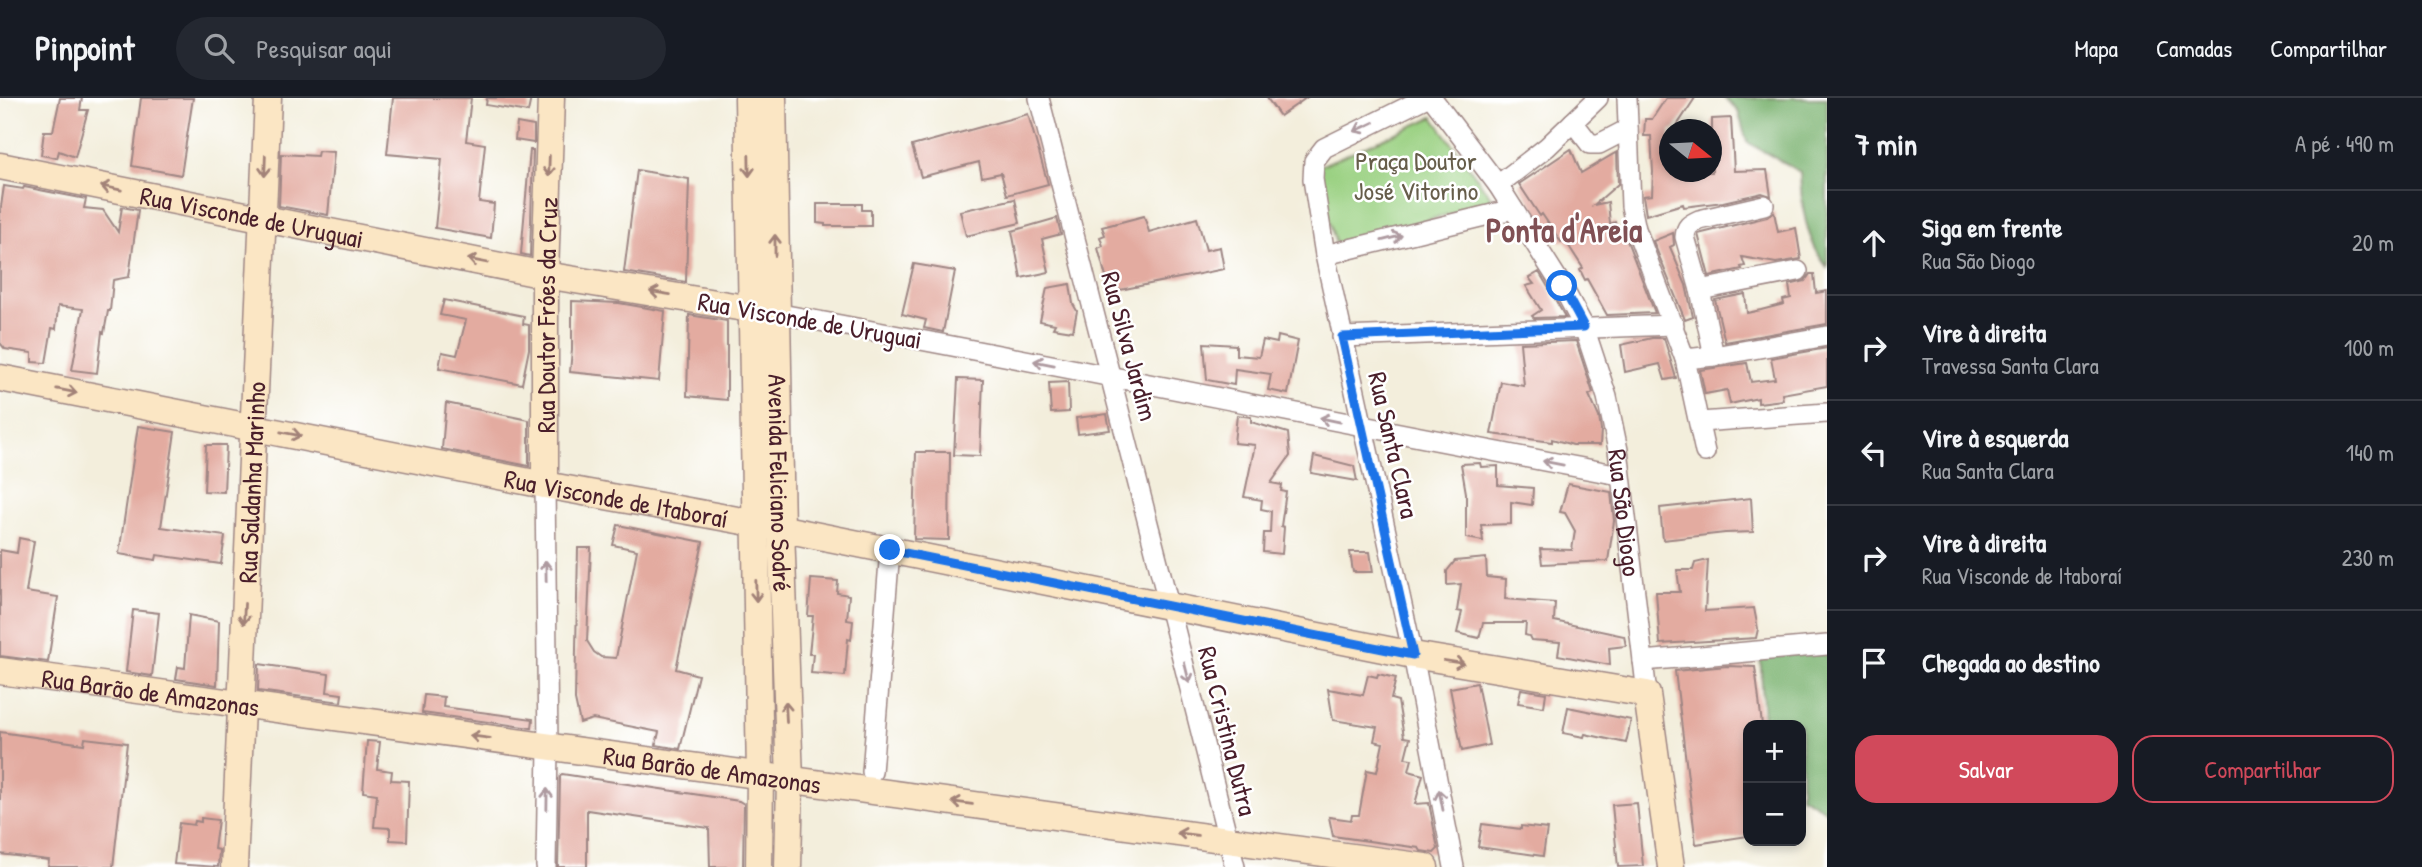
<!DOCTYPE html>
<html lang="pt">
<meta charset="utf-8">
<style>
body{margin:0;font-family:"Patrick Hand",sans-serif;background:#242831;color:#f1f3f6}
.controls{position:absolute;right:21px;bottom:21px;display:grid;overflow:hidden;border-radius:14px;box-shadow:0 4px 10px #0003}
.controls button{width:63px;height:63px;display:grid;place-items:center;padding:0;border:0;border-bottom:2px solid #363941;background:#171b24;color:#f1f3f6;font:35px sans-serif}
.compass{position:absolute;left:1659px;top:21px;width:63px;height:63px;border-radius:50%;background:#171b24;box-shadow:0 4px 10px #0003;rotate:108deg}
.stop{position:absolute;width:21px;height:21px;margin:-16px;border:5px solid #1a73e8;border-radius:50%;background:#fff}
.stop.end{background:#1a73e8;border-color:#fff;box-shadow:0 2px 7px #0008}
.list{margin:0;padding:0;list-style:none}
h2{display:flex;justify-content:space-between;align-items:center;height:91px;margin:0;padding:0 28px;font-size:30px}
h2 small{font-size:23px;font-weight:400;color:#9ea1a6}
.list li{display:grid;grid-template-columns:46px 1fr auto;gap:21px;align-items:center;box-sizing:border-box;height:105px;padding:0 28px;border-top:2px solid #363941}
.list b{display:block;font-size:26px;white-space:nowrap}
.list p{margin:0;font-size:23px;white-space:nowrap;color:#9ea1a6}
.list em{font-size:23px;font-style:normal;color:#9ea1a6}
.actions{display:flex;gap:14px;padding:21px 28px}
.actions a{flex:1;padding:16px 0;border:2px solid #d1495b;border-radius:21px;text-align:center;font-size:24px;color:#d1495b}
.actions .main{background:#d1495b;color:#fff}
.icon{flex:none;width:38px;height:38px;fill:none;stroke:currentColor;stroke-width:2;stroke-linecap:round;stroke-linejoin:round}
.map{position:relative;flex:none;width:1827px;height:769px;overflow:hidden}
header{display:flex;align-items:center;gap:42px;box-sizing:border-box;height:98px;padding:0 35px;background:#171b24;border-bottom:2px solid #363941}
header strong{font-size:33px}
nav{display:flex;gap:38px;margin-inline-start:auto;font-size:24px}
.search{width:490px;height:63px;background:#242831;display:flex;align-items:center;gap:18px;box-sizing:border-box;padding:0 24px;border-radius:38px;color:#9ea1a6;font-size:26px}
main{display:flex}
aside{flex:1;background:#171b24}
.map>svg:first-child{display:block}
.green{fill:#9bd183;stroke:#727857;stroke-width:2}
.forest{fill:#7cb371;stroke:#63694e;stroke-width:2}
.building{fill:#e3aba0}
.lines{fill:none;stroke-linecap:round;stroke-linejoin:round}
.street-casing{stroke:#9e8684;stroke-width:22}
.secondary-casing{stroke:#9e8684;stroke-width:29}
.street{stroke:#fff;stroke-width:19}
.secondary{stroke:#fbe6c4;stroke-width:26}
.oneway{stroke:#ae9aa0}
.oneway2{stroke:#a28278}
.route{stroke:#1a73e8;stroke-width:9}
.labels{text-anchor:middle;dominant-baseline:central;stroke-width:5;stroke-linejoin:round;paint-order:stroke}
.park-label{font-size:26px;fill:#665d4a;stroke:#fff}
.street-label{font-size:26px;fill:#4a1f2b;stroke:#fff}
.district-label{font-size:33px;font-weight:bold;fill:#805054;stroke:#fff}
</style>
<header>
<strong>Pinpoint</strong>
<div class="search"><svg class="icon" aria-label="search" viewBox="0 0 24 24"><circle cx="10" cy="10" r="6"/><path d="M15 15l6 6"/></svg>Pesquisar aqui</div>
<nav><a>Mapa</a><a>Camadas</a><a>Compartilhar</a></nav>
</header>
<main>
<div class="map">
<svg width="1827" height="769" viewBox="0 0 1827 769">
<rect width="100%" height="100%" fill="#fff"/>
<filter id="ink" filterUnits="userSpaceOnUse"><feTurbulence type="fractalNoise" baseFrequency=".0143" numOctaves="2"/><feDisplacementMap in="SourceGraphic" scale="14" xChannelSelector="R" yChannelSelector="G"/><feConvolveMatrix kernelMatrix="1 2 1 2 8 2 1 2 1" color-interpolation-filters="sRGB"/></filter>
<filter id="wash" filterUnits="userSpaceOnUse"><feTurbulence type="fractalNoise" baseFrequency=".00686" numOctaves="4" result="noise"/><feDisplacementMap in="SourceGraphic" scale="28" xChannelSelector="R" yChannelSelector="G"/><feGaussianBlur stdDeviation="1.57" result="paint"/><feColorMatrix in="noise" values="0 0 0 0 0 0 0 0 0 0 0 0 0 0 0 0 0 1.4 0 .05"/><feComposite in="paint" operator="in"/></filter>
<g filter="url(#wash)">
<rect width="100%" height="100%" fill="#f3eedc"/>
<path class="green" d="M1433,19L1494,104L1336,147L1315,70Z"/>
<path class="forest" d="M1724,0H1827V169C1806,143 1801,107 1800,74L1747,44L1738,13Z
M1827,547V713L1801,698V627H1764L1760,552Z"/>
<g id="blocks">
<path class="building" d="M60,0H82L80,12H88L75,59L59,53L57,60L41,57L44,33H53Z
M141,0H193L181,77L132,68Z
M393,0H471L466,43L485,46L479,104L494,106L491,140L435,130L442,61L387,56Z
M487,0H531L528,14L486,7Z
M1267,0H1306L1280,18Z
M1666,0H1695L1674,32H1670V74H1712V21L1731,20L1734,73L1767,72L1771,98L1762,95L1723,104L1684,109L1683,106L1646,117L1643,98L1652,97L1653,74L1651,38H1644L1645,21H1652Z
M1028,16L1048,86L1007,97L1001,75L982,79L979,64L921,79L912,48Z
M517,25L534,28V45L515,42Z
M1571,51L1581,75L1617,54L1618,86L1594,107L1608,104L1610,126L1615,124L1618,138L1624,135L1655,215L1607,217L1587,181L1585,182L1580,172L1583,170L1565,142L1561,144L1542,116L1540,118L1519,86Z
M530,52H533L530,158L521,156Z
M318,53L334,54L328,117L279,108L281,56L317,58Z
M637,72L689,81L686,184L624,174Z
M4,88L23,91L24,89L86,101L84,110L103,112L118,134L122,109L138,112L129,179L113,182L110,213H108L104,235L102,234L97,275L72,272L83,211L58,208L56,231L52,230L46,265L32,264V255L5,251L0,245V115Z
M1015,101L1020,125L966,138L960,113Z
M817,106H862V112H871V128H825V126L817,125Z
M1774,114L1778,134L1796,130L1801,161L1776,165L1742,159L1745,168L1741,169L1742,171L1709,178L1698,136L1767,119Z
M1144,118L1149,134L1197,120L1206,152L1220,149L1224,171L1110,194L1098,150L1103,148L1100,139L1105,137L1102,129Z
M1057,120L1061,136L1042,141L1049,174L1021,180L1012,133Z
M1673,135L1674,147L1670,149L1686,187L1693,219L1685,222L1653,143Z
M914,166L955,173L943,234L924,230L926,222L902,216Z
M1539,174L1551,194L1565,219L1534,220L1532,218L1541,212L1526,188L1534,186L1529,180Z
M1810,176H1814L1816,195L1827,193V226L1725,244L1715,202L1745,196L1747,215L1761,212L1784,206L1783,202L1791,200L1789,187L1805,183Z
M1070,186L1073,206L1077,213L1073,233L1053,230L1055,226L1040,223L1047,190Z
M444,202L524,218L523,226L529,227V251L522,286L439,270L442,254L457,257L466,222L440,217Z
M572,203L619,205L665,213L659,283L570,274L572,252Z
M689,217L727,223V302L687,298Z
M1278,238L1298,243L1288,296L1268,292L1271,276L1235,271L1234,287L1207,282L1204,245L1236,247V257L1259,259L1263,242L1277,245Z
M1652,240H1664L1676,280L1665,282L1660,266L1625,274L1621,247Z
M1576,243L1593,295L1589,297L1599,319L1601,332L1600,347H1573L1552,341V344L1491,336L1501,284L1524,288L1520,245Z
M1827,250V288L1782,296L1783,302L1758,305V300L1730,306L1727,292L1705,296L1700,272L1747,265L1751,284L1775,281L1771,260Z
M958,281L983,282L980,358L954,357Z
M1068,284L1069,314L1051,315L1049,285Z
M446,305L529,322V368L442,351Z
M1107,316L1110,332L1078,336L1076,320Z
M1237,317L1251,319V324L1288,335L1290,358L1271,385L1282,387L1281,393L1286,394L1281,428L1284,429L1282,456L1263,454L1264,435H1270L1271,413L1261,411L1262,402L1244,399L1255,347L1234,345Z
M138,328L175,334L161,429L225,438L221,466L157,457L156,462L119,456Z
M206,347H226L224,394L204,393Z
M916,354H950L949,442L914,441Z
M1314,358L1354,368L1357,383L1311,375Z
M1480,365L1481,369L1498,368V387L1533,390L1532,407L1511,404V426L1481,427L1483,443L1466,440V395L1461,366Z
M1568,386L1611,394L1614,423L1608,463L1542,466L1540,451L1572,452L1575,433L1565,415L1560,414Z
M1751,400L1753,434L1725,435L1663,442L1660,410Z
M618,427L703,444L676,571L698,577L680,651L656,647L659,634L593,621L580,625L575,602L578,450H591L587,543L594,554L601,559L616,560L637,452L613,447Z
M19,440L34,443L26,494L58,499L48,564L0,558V452L17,455Z
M1350,454H1370L1373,474H1353Z
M1486,460L1487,479L1506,481L1505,501L1555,505L1554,523L1624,538L1626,548L1609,550L1610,567L1558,557L1560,544L1531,542L1529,538L1525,537L1526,525H1483L1479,540L1457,535L1462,514L1457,513L1461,486L1447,487V473L1455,463Z
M1708,462L1705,513L1754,510L1758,531L1756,540L1660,546L1656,494H1680L1677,472H1693L1695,465Z
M811,481L838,483L837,495L849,497L847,522L853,523L851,542L848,541L845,578L811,575L813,556H809L813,518H808Z
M133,512L159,515L152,578L126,574Z
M189,517L219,523L217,587L176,581L178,569L185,570Z
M259,566L329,576L327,594L342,596L341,604L258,593Z
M1727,568L1755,569L1762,627H1748V738L1696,746L1675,573Z
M1378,576L1396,580L1391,601L1398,603L1404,639L1410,640L1405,660L1412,661L1409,673L1423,677L1415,706L1429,705L1438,751L1434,755L1421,753L1419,750L1333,738L1329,719L1351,722L1352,717H1359L1367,672L1377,674L1383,645L1374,643L1377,629L1333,622L1328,591L1363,597L1368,577L1377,579Z
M1477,585L1489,647L1462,653L1450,590Z
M1521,591L1546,595L1544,609L1518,605Z
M424,597L444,599L443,609L533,621L532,630L422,615Z
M1568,609L1631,622L1626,645L1585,636L1584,639L1563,635Z
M0,634L84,646L85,640L127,645L113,769H48L49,762L0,756Z
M367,643L380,644L377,671L392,673L391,682L409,683L407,743L390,742V730L374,729L377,696L363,694Z
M562,676L739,703L744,706L743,769H710L709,730L587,712V769H558L560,679Z
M1637,705L1643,768L1618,769L1612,707Z
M201,720L218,722L214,751L219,752L218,769L174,766L179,725L194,727L195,723L201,724Z
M1482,726L1521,731V728L1547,731L1543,758L1478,749Z"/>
</g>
</g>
<g filter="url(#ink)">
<use href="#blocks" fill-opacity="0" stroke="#9e8684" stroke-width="2"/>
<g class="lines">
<g class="street-casing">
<g id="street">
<path d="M1039,0C1103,257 1172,512 1235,769"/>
<path d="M1425,0L1324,50L1314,63L1313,81L1325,157L1413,557L1454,769"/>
<path id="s1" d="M1432,0L1498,87L1562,188L1584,229L1607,299L1618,352L1647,596"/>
<path d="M1627,0L1631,108L1636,131L1685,261L1705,354"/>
<path d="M1573,24L1590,46H1599L1628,31"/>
<path d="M1498,87L1547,49L1598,0"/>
<path d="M1325,157L1513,111"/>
<path d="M1700,192L1798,173"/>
<path d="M775,215C1058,266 1338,325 1620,377"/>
<path d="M1342,239L1674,227"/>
<path d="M1714,258L1700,192L1685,139C1686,128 1690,126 1699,122L1764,107"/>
<path d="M1685,261L1714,258L1827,238"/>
<path d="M1700,324L1827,315"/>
<path d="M545,387L548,649L546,769"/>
<path d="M1643,563L1827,547"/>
<path d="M872,674L890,452"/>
</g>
</g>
<g class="secondary-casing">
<g id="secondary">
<path d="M748,0L760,678L759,769"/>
<path id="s2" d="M773,0L781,431L790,682L788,769"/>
<path id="s3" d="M0,68L545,177L775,215"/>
<path id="s4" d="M0,280L545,387L754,425L1413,557L1647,596L1671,769"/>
<path id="s5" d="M545,387V177L551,0"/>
<path id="s6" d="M0,573L1425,769"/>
<path id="s7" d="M234,769L268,0"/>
</g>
</g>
<use href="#street" class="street"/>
<use href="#secondary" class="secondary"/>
</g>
<defs><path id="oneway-shaft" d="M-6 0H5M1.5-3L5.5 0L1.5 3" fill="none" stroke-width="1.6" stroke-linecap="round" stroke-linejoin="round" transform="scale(1.75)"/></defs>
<g class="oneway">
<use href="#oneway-shaft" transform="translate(1364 29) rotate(155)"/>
<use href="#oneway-shaft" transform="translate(1392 140) rotate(-14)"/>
<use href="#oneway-shaft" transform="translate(1044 265) rotate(-169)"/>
<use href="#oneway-shaft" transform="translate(1330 322) rotate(-168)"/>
<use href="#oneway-shaft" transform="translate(1553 365) rotate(-169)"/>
<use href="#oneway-shaft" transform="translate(546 473) rotate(-91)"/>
<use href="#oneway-shaft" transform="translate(1187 575) rotate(76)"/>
<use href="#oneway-shaft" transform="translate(547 701) rotate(-89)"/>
<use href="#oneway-shaft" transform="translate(1441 702) rotate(-101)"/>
</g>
<g class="oneway2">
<use href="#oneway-shaft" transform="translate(265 68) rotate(92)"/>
<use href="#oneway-shaft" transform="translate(549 68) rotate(92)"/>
<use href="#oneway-shaft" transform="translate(749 68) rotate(89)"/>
<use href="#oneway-shaft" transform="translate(111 90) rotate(-168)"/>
<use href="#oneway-shaft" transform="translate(775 147) rotate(-90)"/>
<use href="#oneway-shaft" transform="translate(478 163) rotate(-169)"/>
<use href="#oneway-shaft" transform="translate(660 195) rotate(-171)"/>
<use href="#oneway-shaft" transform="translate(67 293) rotate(11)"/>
<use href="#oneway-shaft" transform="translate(291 336) rotate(11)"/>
<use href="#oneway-shaft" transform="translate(756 493) rotate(89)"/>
<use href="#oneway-shaft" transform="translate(244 516) rotate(93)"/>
<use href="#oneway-shaft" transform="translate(1454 564) rotate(9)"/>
<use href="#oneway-shaft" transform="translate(786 614) rotate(-93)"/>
<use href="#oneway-shaft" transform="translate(480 639) rotate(-172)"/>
<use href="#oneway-shaft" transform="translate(962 705) rotate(-172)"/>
<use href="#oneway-shaft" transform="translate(1187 736) rotate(-172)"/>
</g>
</g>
<g class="lines" filter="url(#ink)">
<path class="route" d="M890,452L1413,557L1342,239L1584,229L1562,188"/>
</g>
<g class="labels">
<g class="park-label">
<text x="1416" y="62">Praça Doutor<tspan x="1416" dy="30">José Vitorino</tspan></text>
</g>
<g class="street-label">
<text stroke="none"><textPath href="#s3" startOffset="257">Rua Visconde de Uruguai</textPath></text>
<text stroke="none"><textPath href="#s5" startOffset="170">Rua Doutor Fróes da Cruz</textPath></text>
<text transform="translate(810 222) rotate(10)">Rua Visconde de Uruguai</text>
<text transform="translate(1130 248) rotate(75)">Rua Silva Jardim</text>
<text transform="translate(1394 347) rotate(77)">Rua Santa Clara</text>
<text stroke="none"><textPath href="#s7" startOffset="385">Rua Saldanha Marinho</textPath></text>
<text stroke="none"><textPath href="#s2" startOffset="385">Avenida Feliciano Sodré</textPath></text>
<text stroke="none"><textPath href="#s4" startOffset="628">Rua Visconde de Itaboraí</textPath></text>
<text stroke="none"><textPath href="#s1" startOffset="466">Rua São Diogo</textPath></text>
<text stroke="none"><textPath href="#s6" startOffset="152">Rua Barão de Amazonas</textPath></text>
<text transform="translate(1228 633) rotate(76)">Rua Cristina Dutra</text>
<text stroke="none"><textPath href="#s6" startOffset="719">Rua Barão de Amazonas</textPath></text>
</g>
<g class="district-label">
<text x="1564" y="132">Ponta d'Areia</text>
</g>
</g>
</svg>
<div class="controls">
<button>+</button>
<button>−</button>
</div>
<svg class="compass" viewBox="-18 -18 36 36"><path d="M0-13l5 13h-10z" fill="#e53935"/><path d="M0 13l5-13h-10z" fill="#9ea1a6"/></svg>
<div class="stop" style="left:1562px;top:188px"></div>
<div class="stop end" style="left:890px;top:452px"></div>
</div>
<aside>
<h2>7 min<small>A pé · 490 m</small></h2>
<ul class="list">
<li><svg class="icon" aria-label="ahead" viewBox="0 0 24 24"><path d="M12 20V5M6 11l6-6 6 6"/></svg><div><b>Siga em frente</b><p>Rua São Diogo</p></div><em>20 m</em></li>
<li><svg class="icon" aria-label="right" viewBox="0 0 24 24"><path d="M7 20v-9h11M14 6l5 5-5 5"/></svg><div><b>Vire à direita</b><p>Travessa Santa Clara</p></div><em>100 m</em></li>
<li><svg class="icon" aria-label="left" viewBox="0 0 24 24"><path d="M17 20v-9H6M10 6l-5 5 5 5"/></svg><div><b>Vire à esquerda</b><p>Rua Santa Clara</p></div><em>140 m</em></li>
<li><svg class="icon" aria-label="right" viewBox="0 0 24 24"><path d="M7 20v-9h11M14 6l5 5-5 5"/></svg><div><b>Vire à direita</b><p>Rua Visconde de Itaboraí</p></div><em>230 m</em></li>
<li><svg class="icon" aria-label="arrive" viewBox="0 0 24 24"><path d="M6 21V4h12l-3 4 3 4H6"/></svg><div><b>Chegada ao destino</b></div></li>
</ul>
<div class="actions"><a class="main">Salvar</a><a>Compartilhar</a></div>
</aside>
</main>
